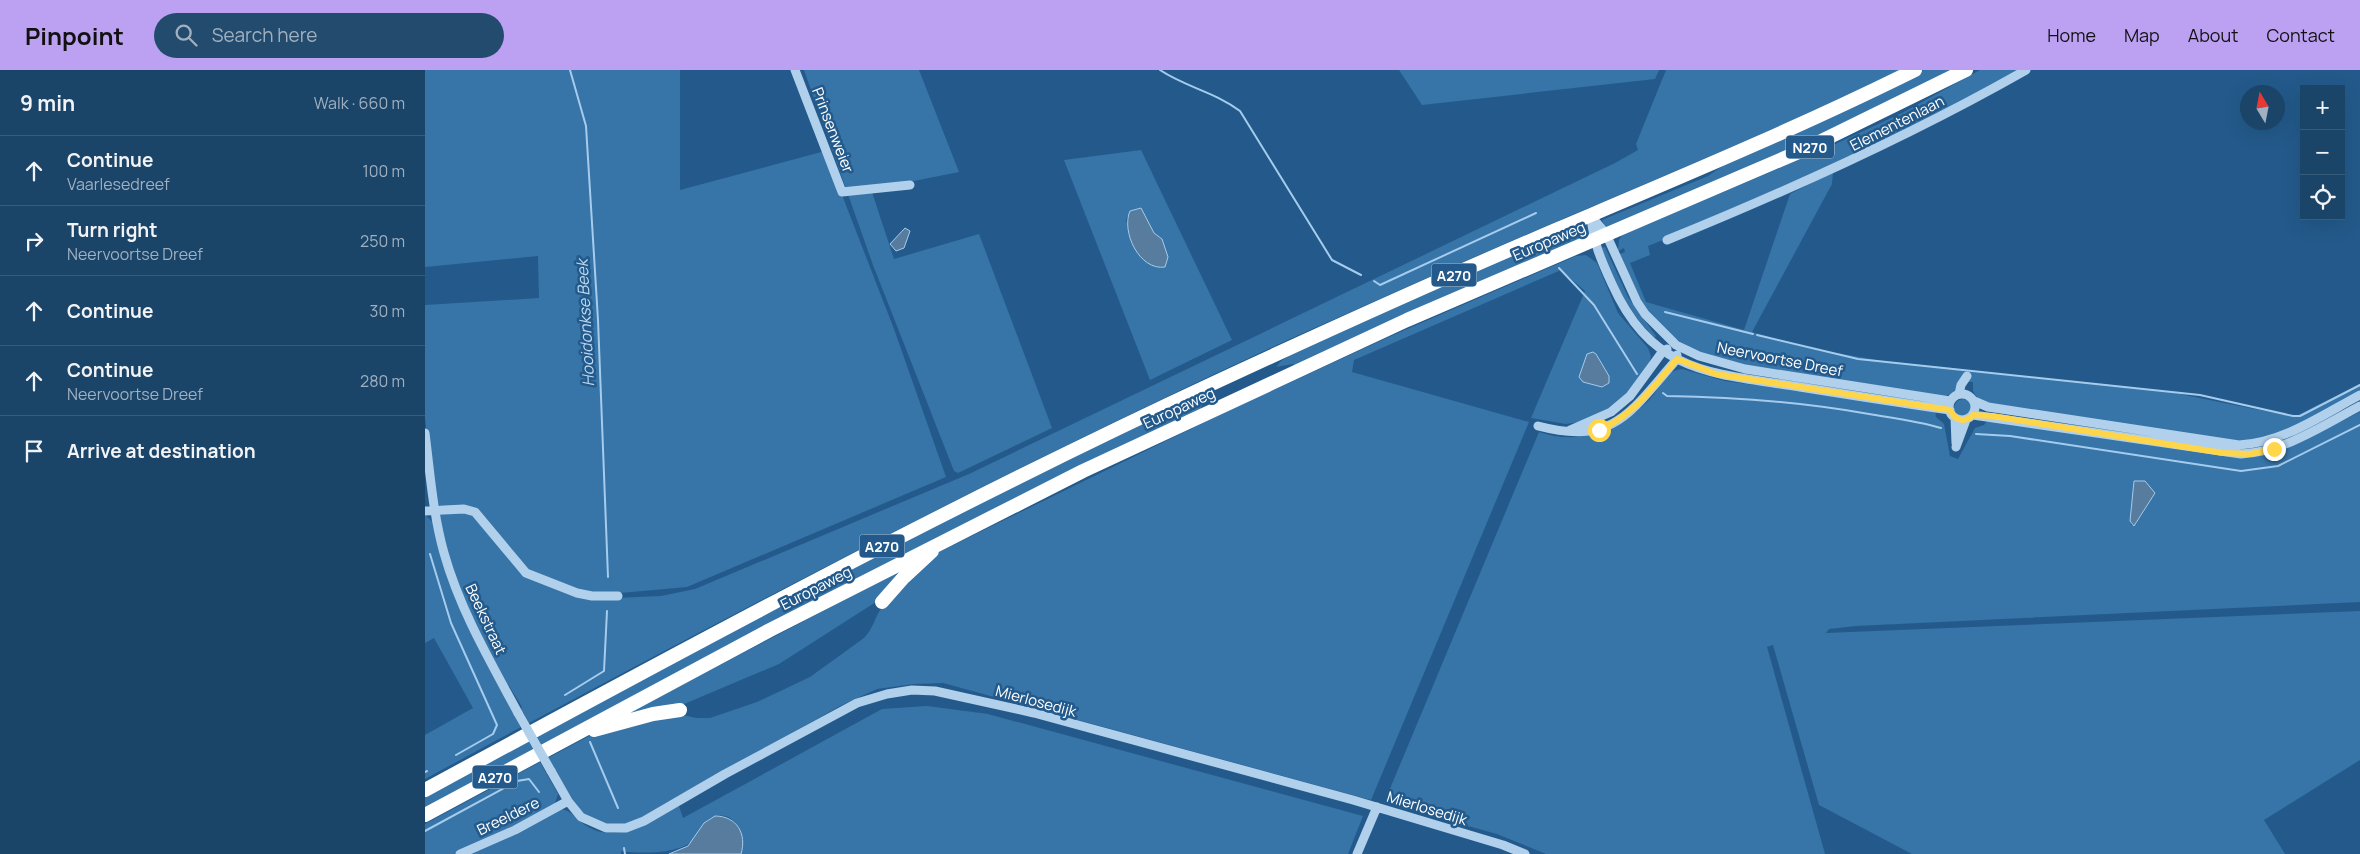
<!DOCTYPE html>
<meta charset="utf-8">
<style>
body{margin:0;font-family:Manrope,sans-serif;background:#234b6e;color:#f1f3f6}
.controls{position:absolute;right:15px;top:15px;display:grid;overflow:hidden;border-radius:0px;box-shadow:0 5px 20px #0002}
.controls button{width:45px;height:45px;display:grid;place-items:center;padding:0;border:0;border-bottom:1px solid #385c7c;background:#1a4468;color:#f1f3f6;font:25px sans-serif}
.compass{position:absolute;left:1815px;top:15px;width:45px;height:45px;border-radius:50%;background:#1a4468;box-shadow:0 5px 20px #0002;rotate:350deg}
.stop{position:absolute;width:15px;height:15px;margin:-11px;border:4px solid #ffd54a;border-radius:50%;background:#fff}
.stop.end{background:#ffd54a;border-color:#fff;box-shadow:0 1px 5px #0008}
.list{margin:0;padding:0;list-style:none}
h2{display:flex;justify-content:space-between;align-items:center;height:65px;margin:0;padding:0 20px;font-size:21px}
h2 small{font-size:16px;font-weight:400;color:#9fb0c0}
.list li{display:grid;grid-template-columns:32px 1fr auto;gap:15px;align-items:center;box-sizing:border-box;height:70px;padding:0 20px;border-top:1px solid #385c7c}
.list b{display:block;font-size:19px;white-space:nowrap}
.list p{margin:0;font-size:16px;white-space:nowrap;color:#9fb0c0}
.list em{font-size:16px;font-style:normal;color:#9fb0c0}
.icon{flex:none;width:28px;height:28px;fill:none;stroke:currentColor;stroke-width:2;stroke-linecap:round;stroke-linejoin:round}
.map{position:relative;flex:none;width:1935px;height:784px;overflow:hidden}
header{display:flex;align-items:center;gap:30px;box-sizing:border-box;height:70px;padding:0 25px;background:#bca0f2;color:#111}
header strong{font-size:24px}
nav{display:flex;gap:28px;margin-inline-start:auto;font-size:18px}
.search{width:350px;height:45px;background:#234b6e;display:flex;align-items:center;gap:12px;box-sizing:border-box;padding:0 18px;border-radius:28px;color:#9fb0c0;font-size:19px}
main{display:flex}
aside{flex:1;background:#1a4468}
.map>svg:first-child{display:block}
.green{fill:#3774a8;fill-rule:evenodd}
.water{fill:#577c9e;stroke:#a5ccec}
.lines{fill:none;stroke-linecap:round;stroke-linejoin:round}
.stream{stroke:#a5ccec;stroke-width:2}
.minor{stroke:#b1d0eb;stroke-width:9}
.highway{stroke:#fff;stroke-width:14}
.minor-bridge{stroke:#b1d0eb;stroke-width:9}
.route{stroke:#ffd54a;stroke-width:6}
.labels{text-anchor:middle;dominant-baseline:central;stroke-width:5;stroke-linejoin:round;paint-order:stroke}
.shield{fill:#235a8b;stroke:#bdcedc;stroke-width:1}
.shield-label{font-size:14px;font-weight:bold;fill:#fff}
.street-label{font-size:15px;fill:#fff;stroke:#235a8b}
.water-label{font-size:16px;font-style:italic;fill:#bddaf2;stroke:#235a8b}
</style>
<header>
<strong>Pinpoint</strong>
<div class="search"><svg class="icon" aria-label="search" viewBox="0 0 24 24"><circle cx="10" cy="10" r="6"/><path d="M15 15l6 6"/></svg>Search here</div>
<nav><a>Home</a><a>Map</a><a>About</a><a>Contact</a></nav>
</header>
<main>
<aside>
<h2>9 min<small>Walk · 660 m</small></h2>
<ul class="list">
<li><svg class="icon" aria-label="ahead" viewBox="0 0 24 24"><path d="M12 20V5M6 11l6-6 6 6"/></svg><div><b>Continue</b><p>Vaarlesedreef</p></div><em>100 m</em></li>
<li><svg class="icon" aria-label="right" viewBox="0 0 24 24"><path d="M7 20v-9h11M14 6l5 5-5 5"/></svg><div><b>Turn right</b><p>Neervoortse Dreef</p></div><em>250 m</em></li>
<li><svg class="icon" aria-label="ahead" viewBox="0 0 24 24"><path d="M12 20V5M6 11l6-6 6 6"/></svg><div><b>Continue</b></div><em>30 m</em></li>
<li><svg class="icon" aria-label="ahead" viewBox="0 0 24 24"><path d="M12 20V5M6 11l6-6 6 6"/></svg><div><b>Continue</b><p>Neervoortse Dreef</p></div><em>280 m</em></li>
<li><svg class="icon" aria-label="arrive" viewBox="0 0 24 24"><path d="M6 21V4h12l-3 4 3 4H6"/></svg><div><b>Arrive at destination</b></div></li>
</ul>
</aside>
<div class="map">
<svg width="1935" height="784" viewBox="0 0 1935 784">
<rect width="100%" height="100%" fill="#235a8b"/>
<path class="green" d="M0,0H255V120L400,81L469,259L521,407L262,517L195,523L191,528L236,526L270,519L544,404L1190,93L1213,80L1211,74L1241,0H1475C1360,56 1243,104 1126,154C1039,191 953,230 867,268C608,387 355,519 104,653L96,638L97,637C64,585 35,531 20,471C18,463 14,453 15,445L51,441L16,436L11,433L0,349V235L114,228L113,186L0,197Z
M379,0H494L534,102L489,111L445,116L469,189L554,164L627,358L533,403L529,401L448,195Z
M974,0H1234L1230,9L997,35Z
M1499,0H1531L1430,51L1181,159L1177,150L1283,106L1299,95Z
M1555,0H1598C1476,65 1351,125 1223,176L1225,185L1205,193L1221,232L1319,260L1365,124L1408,102L1407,114L1327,262L1394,280L1458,291L1745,322L1869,347L1935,314V321C1916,328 1902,340 1885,350C1864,362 1843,368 1820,373L1555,332L1548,321V312H1535L1530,322L1519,327C1481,321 1443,316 1406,310C1349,302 1279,298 1235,256C1215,237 1206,209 1195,184L1200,182L1199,178L1193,181L1194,170L1197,165L1406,76L1477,43Z
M716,80L807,270L725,310L639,90ZM716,139L729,163L737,169L743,187L707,172L701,150L705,142Z
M1161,155L1165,166L871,296L868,294L851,297L856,291L864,286L863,284L1144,159Z
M1180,177L1203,227L1231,266L1229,268L1203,238L1175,178Z
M1161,185L1172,193L1193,243L1223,278L1226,286L1224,295L1215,310L1186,340L1154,352L1141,354L1106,348L1160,221L1136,200L929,290L927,302L1104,352L946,730L518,613L489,614L452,619L415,636L208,752L200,754H179L163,747L151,737L123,688L166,665L254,644L271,648H285L332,632L385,607L439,568C448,559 450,547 457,537C468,519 497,495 514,482L798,343L966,266L1151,186Z
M1257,299L1300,311L1329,315H1350L1426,326L1449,333L1478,338L1510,340L1511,347L1519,354L1525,386L1533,389L1550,358L1559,355L1562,351L1817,386L1904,357L1935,342V532L1431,556L1404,559L1401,563L1935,541V690L1839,750L1860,784H1487L1394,735L1348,575L1342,577L1400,784H1121L1072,764L959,733L1114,362C1155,376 1195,361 1225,329C1235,319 1240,300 1257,299ZM1709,411L1730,423L1711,454L1706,455Z
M786,325L787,327L776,337V340L0,740V723L394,513L770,326L772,329Z
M1529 338a9 9 0 1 1 18 0a9 9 0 1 1-18 0Z
M0,445L8,452L59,589L96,657L0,709V665L48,638L9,568L0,573Z
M488,494L454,530L354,594L252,637L192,649Z
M502,636L563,644L938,746L923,784H316C321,767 311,739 288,747C278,751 273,762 268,770C255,784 215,784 196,781V784H39L134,739C146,739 151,749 160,755C191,776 226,751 254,736L258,748L457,639Z
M115,692L133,724L129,736L62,770L29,784H0V754Z"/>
<path class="water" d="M716,138L729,163L737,169L743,187L740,197C714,201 696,161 705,141Z
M480,158L485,161L479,178L471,181L465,174Z
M1168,282L1171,284L1184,306V313L1177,317L1158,312L1154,307L1162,284Z
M1709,411H1720L1730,423L1709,456L1705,451Z
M290,746C312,746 322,764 316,784H244L263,776L279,753Z"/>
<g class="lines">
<path class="stream" d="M145,0L161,56L173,250L183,507
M735,0C760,17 790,22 815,41L907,190L936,205
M1134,198L1169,235L1212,304
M949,211L955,215L1111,143
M1240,242L1328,264
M1332,265L1433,289L1775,325L1868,346H1875L1935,315
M1238,323L1242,326C1311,327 1377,332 1444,344C1468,348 1493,351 1516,358
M1551,364L1585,366L1816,401L1853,396L1935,355
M5,484L26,553L72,655L68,664L31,685
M140,625L179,601L182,541
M165,672L193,738
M0,702L2,701
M0,761L92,711L104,709L114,722
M199,778L200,784"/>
<path class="minor" d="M370,0L417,122L485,115
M1166,146C1168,172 1176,190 1187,214C1228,305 1288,303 1375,317C1425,325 1475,333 1525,340
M1166,146L1181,164L1212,232L1220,244L1251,275L1274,286L1320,299L1525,331
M1242,170C1365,120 1485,66 1601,0
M1524 337a13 13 0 1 1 26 0a13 13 0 1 1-26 0Z
M1534,324L1536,315L1542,306
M1549,331L1563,337L1814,375C1858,373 1897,345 1935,325
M1548,345L1816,384C1859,382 1897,356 1935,336
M1530,348L1531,373
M1113,356C1190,376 1206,341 1252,289V285
M1145,360L1186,342L1205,326L1238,281L1242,279
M0,363C5,403 8,444 19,483C35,540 65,591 93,643
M1531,377L1541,350
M0,441L39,439L50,442L101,503L152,523L167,526H193
M126,701L143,731L156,747L181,758H201L219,751L300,704L432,633L462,624L487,620L510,621L609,643L928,730L1078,775L1100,784
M35,784L90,760L143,731
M932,784L952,737"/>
<path class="highway" d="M457,532L479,507L507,481
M169,660L228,644L255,640
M0,720C261,578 522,437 791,312C905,259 1018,208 1133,159C1253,108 1373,58 1490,0
M0,745L345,560L658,401L982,250L1376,81L1541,0"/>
<path class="minor-bridge" d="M93,643L126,701"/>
</g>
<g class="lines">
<path class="route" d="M1174,360C1208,346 1229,316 1252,289L1291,304L1525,340C1530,351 1540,353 1548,345L1567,346L1798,383L1825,384L1849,379"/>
</g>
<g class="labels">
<g class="shield">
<rect x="1361" y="65.5" width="48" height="23" rx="4"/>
<rect x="1006.5" y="193.5" width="45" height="23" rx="4"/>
<rect x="434.5" y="464.5" width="45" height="23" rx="4"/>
<rect x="47.5" y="695.5" width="45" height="23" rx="4"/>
</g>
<g class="shield-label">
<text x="1385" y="77">N270</text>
<text x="1029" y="205">A270</text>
<text x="457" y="476">A270</text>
<text x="70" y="707">A270</text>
</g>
<g class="street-label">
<text transform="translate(1472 53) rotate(-27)">Elementenlaan</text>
<text transform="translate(408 60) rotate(69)">Prinsenweier</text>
<text transform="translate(1124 171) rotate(-23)">Europaweg</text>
<text transform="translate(1355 289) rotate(11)">Neervoortse Dreef</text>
<text transform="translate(754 338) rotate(-25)">Europaweg</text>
<text transform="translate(391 518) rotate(-27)">Europaweg</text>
<text transform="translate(61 549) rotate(65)">Beekstraat</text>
<text transform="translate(611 631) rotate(15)">Mierlosedijk</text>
<text transform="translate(1002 738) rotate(17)">Mierlosedijk</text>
<text transform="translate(83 746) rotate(-26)">Breeldere</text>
</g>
<g class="water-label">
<text transform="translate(160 253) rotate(-93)">Hooidonkse Beek</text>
</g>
</g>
</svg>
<div class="controls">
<button>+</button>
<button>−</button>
<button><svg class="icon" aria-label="locate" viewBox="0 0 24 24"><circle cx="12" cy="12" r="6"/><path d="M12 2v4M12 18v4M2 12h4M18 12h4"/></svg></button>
</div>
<svg class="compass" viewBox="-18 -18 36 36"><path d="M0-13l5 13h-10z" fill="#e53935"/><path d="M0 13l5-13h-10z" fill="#9fb0c0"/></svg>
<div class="stop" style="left:1174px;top:360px"></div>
<div class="stop end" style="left:1849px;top:379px"></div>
</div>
</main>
